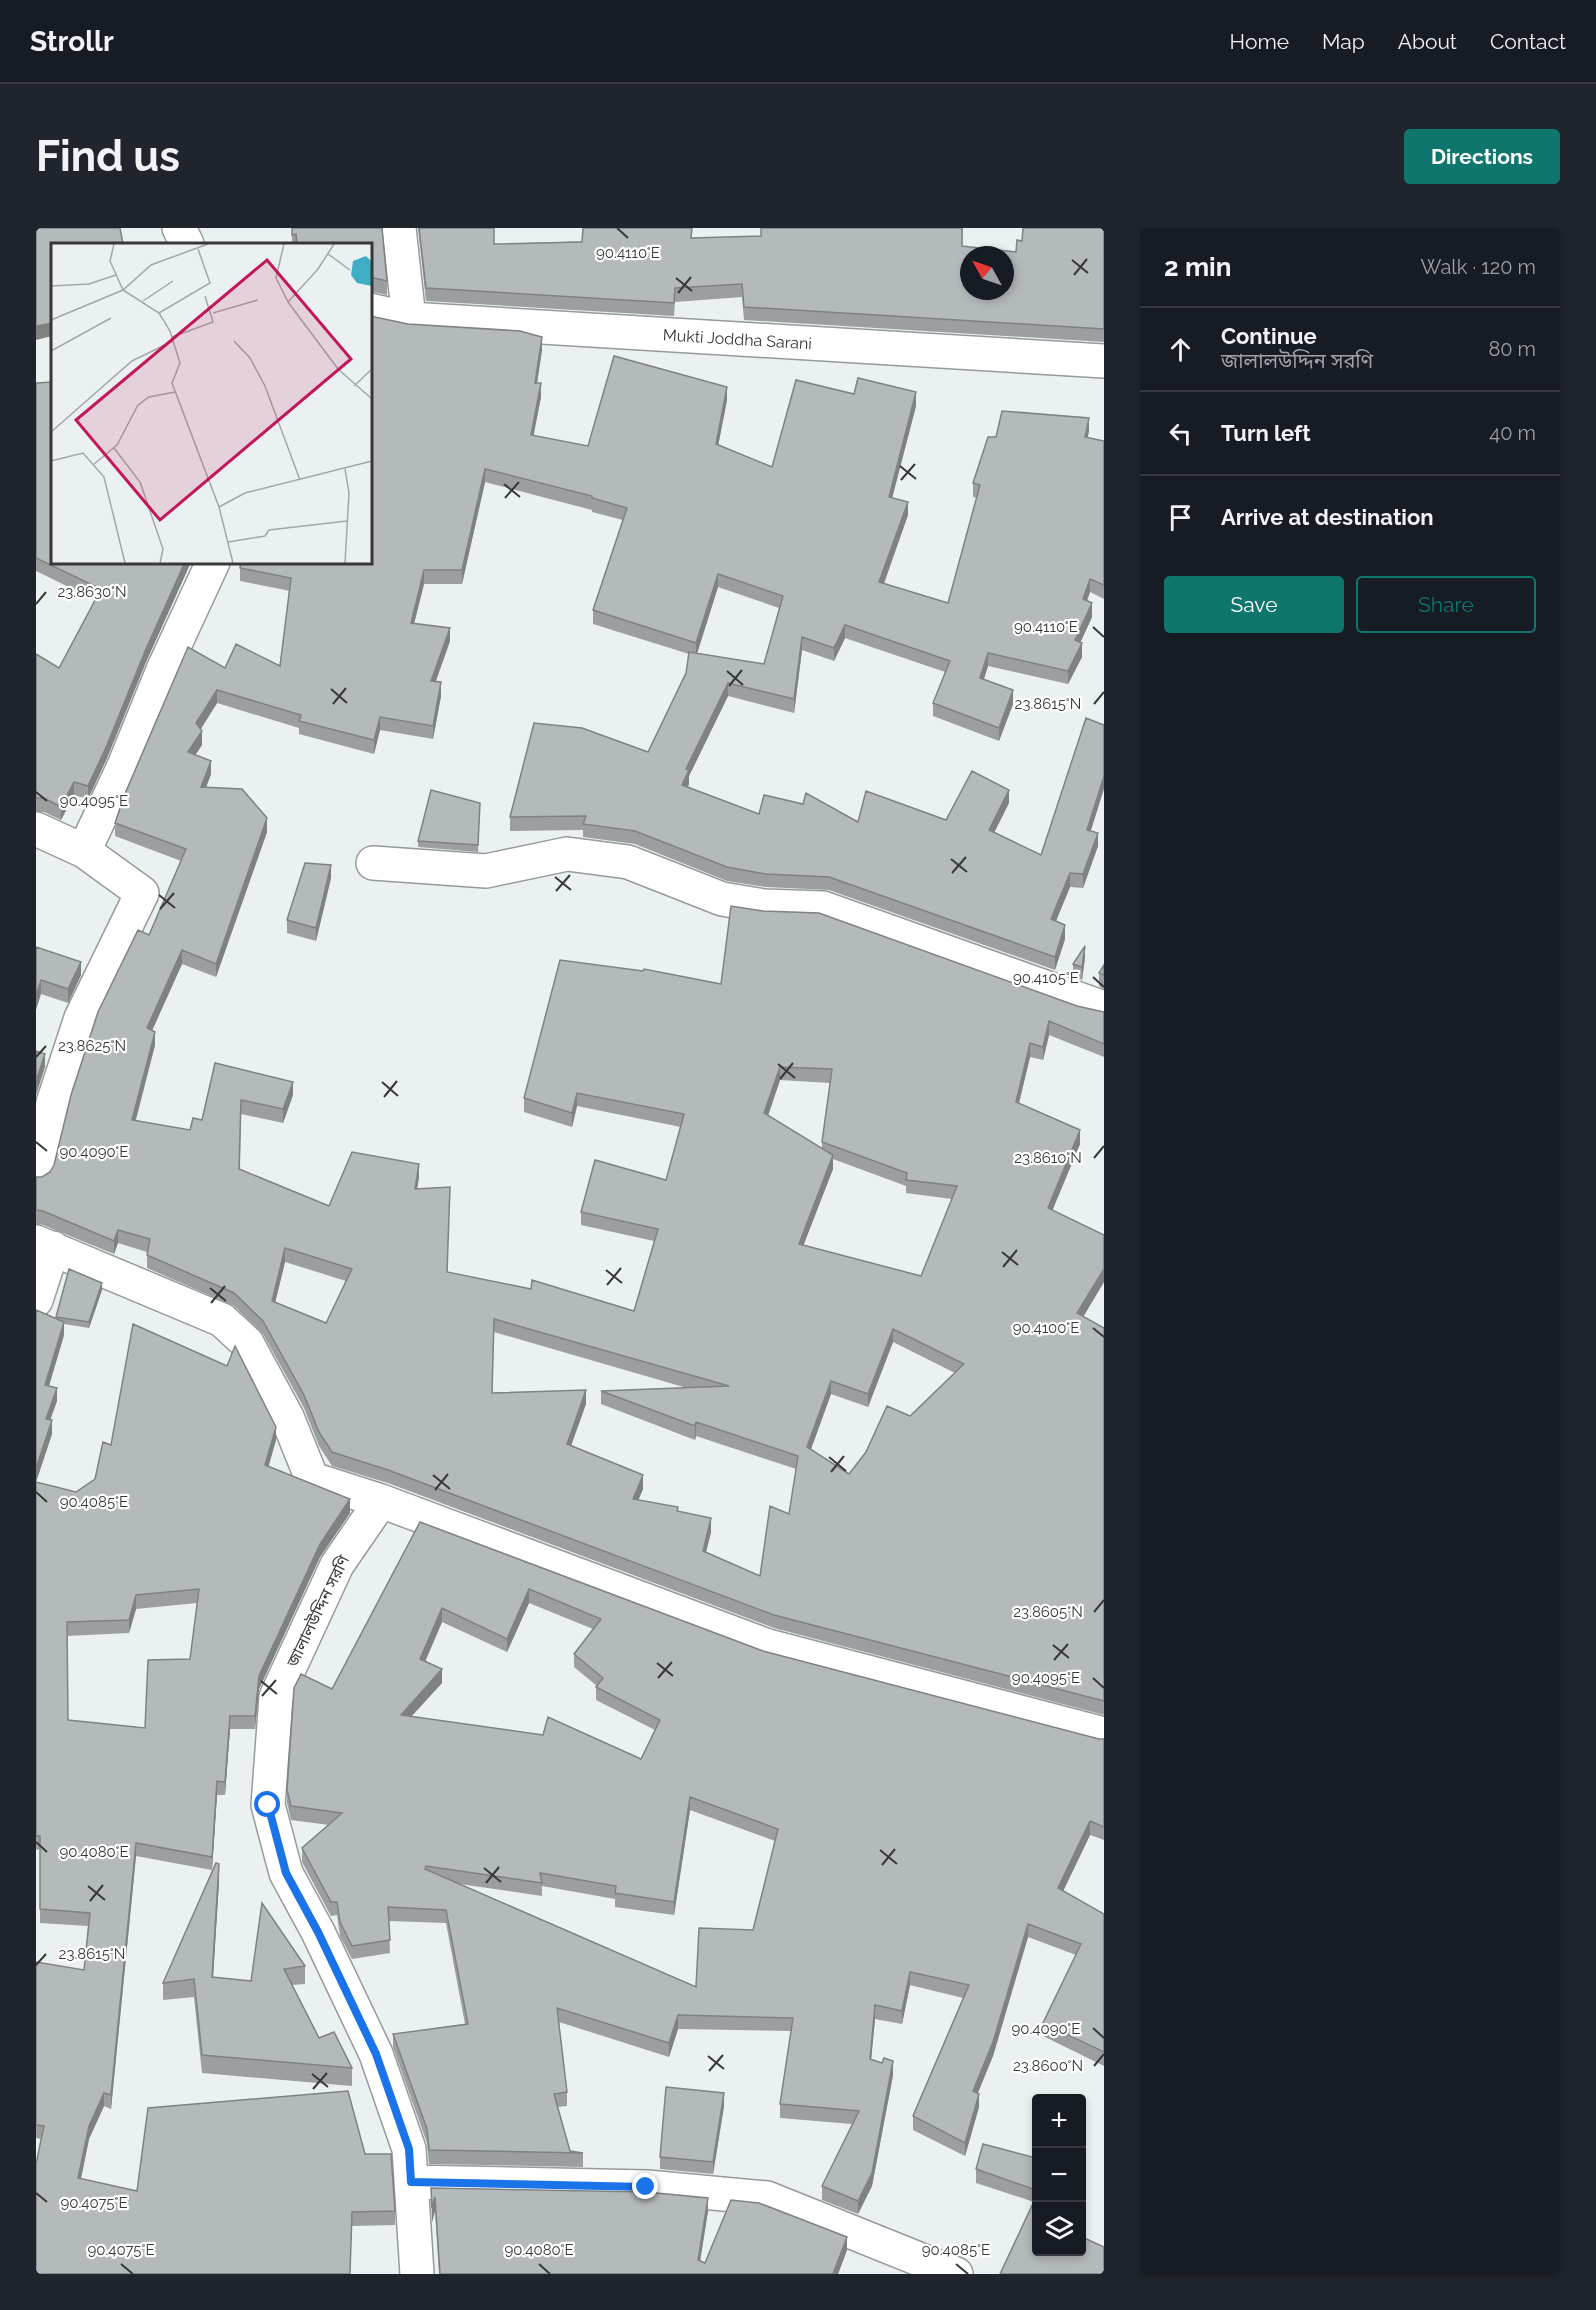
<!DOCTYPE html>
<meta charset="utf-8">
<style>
body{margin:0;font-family:Raleway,"Noto Sans Bengali",sans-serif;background:#20242c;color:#f1f3f6}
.controls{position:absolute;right:18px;bottom:18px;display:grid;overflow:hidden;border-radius:6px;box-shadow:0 3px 9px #0003}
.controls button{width:54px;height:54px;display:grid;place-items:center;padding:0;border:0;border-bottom:2px solid #363941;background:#171b24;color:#f1f3f6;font:30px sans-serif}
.compass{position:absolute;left:924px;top:18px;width:54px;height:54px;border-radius:50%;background:#171b24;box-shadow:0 3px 9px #0003;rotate:310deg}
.stop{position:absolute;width:18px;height:18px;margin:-14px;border:4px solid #1a73e8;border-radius:50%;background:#fff}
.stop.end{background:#1a73e8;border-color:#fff;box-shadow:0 2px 6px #0008}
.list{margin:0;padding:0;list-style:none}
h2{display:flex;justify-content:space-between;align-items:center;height:78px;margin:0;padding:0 24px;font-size:26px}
h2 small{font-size:20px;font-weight:400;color:#9ea1a6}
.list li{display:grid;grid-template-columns:39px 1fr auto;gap:18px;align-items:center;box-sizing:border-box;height:84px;padding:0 24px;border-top:2px solid #363941}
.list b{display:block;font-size:22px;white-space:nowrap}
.list p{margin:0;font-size:20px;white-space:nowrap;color:#9ea1a6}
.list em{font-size:20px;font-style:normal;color:#9ea1a6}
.actions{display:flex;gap:12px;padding:18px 24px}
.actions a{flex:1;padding:14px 0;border:2px solid #0f766e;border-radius:6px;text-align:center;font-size:21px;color:#0f766e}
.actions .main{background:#0f766e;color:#fff}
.icon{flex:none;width:33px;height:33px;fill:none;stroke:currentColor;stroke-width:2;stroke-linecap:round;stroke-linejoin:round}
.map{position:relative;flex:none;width:1068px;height:2046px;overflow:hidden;border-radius:6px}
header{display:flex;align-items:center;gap:36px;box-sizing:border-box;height:84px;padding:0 30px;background:#171b24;border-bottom:2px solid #363941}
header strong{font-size:28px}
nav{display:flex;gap:33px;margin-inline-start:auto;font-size:21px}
.intro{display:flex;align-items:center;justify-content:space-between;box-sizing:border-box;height:144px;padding:0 36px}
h1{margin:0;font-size:42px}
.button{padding:15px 27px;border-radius:6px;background:#0f766e;color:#fff;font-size:21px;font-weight:700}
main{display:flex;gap:36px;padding:0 36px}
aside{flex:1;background:#171b24;border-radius:6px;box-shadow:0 3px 9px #0003}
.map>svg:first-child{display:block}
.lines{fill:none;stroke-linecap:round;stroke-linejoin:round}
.street-casing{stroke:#959a9b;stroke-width:36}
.secondary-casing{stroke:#959a9b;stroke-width:36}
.street{stroke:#fff;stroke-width:33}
.secondary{stroke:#fff;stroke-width:33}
.wall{fill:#9b9fa1;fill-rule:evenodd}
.shaded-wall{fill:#7e8283}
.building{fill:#b4b9bb;stroke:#7e8283;stroke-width:1.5;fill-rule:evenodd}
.route{stroke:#1a73e8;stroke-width:8}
.ticks{fill:none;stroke:#363939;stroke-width:2}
.labels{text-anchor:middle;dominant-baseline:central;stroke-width:4.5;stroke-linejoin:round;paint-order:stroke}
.street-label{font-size:16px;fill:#363939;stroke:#fff}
.inset-road{fill:none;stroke:#a3a7a8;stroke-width:1.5}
.view{fill:#c2185b;fill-opacity:0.15;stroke:#c2185b;stroke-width:3}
.inset-edge{fill:none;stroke:#363939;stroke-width:3}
.ticks-label{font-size:15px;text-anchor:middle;fill:#363939;stroke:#fff;stroke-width:4.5;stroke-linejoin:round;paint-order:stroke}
</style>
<header>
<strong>Strollr</strong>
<nav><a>Home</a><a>Map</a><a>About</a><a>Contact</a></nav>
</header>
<div class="intro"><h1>Find us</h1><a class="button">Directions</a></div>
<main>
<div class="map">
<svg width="1068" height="2046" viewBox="0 0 1068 2046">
<rect width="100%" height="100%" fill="#ebf1f2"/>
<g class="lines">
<g class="street-casing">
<path id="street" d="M363,0L373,91
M0,601L48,623L106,665L45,790L17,875L0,945
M48,623L88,538L127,442L177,334
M337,635L450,643L531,626L592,634L686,671L728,678L787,680L1068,780
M0,1014L186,1092L211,1115L251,1189L276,1251L345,1273L732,1418L1068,1506
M0,1072L17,1020
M345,1273L301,1337L240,1469L232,1577L250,1645L282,1704L340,1826L373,1921L381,2046
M375,1954L611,1959L731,1970L920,2046"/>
</g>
<g class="secondary-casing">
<g id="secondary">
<path d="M143,0L151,16"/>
<path id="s1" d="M334,82L373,91L1068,133"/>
</g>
</g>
<use href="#street" class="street"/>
<use href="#secondary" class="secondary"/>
</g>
<path class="wall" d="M256,0H346L351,53V67L338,64H334V16H256Z
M382,0H458V16L725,8V0H927L926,18L980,24L986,13L1068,0V114L708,92L706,69L639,74L638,88L390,73Z
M372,96L506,122L501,155L505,169L497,208L552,218L691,172L682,217L736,239L818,166L880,178L856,270L872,287L848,356L912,375L941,270L937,269V255L960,209L1053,203L1051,210L1068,213V371L1054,364L1051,373L1056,389L1044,415L1046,429L1032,456L952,438L948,451L977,476L963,513L897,488V475L909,444L809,410L798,433L766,422L758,485L692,468L653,548V556L652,559L723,586L822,594L910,592L973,575L958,604L1005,627L1055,603L1062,618L1047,660L1034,659L1020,693L1029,711L1019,742L793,662L730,659L691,653L599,616L547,609V602L474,603V589L612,524L650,445L653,426L557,396V382L587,292L556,284V282L449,254L426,356H388L378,395L414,413L400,453L405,468L397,511L344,502L338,526L263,506V500L181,475L165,501L166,517L159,527L175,546L170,559L231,604L180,749L146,736L116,802L119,817L100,892L154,902L166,892L179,835L257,867L247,895L205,886L204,941L293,978L383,949L381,961L412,1044L598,1083L618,1013L545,997V984L630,952L645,899L541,878L536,899L488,884V870L685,756L1041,778L1068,784V829L1013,807L1007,832L994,829L983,875L1044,916L1016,982L1068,1007V1054L1047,1089L1068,1100V1487L738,1400L352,1255L296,1238L283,1218L268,1180L227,1106L198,1078L111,1040V1024L82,1015L78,1026L7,997L0,996V949H6L14,944L18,937L145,633L79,608V595L189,440L244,438L254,363L204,353V340ZM682,359L743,380L728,436L661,425ZM744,852L794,855L786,914V921L732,888ZM797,931L870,958V965L916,971L885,1048L767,1017L797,941ZM249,1034L310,1053L290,1095L239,1075ZM458,1104L651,1160L565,1163V1176L659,1212L660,1208L760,1241L753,1286L724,1348L670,1324L675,1304L642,1284L602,1272L607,1261L535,1217L550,1176L456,1165ZM857,1114L919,1145L813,1246L775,1221L795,1166L832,1179Z
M0,155L16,334H155L110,434L71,530L52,571L38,567L25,592L8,584H0V426L23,440L59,372L0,343Z
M444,575L442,624L382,619V613Z
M295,650L280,713L251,705V692Z
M0,719L45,747L32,775L5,766Z
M1049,730L1046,752L1037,749V736Z
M1068,737V761L1063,758V745Z
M66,1062L53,1100L28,1096V1107L13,1158L21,1173L14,1192L16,1206L0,1254L20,1089Z
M240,1212L232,1239L314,1285L284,1329L223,1461L219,1501H194L189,1567H181L176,1642L100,1628L75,1881L68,1878L53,1911L45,1951L101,1963L329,1926L359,1983V1997L316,1998L0,2046L5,1911L0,1910V1734L48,1742L52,1698L4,1695V1621L0,1622V1254L40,1264L59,1251L75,1217ZM161,1375L154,1431L109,1500L32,1492L31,1408L93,1405L100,1381Z
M384,1294L727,1423L1063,1511H1068V1612L1054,1607L1027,1663L1068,1686V1838L1007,1808V1795L1040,1727L992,1709L957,1828L942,1865L943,1879L929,1928L877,1902V1888L927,1770L874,1757L866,1796L839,1791L835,1831L857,1847L836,1958L822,1986L786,1972V1958L816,1896L744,1890V1876L755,1803L642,1801L633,1829L523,1794L531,1864V1878L521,1879L534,1923L547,1925V1939L393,1936L391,1915L357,1819V1806L429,1796L410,1695L353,1693L354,1725L316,1731L304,1708L301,1687L295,1688L266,1634V1620L293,1597L255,1592L251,1575V1562L296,1461ZM493,1375L557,1401L538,1426V1439L561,1458L560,1459V1472L619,1502L605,1531L375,1488L406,1455L389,1434L406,1394L471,1424ZM654,1582L739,1613L717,1702L660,1759L424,1656L506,1668V1658L579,1671V1679L638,1687Z
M183,1654L177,1749L215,1753L226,1675L269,1738V1756L256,1757L283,1810L316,1840V1858L166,1845L158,1769L127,1772V1755Z
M688,1878L677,1946L624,1941V1929Z
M947,1916L1000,1930V2024H1046V2009L1068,2019V2046H964L998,1974L940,1955V1941Z
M395,1960L672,1983L664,2033L669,2035L811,2022L802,2046H403L399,1983L396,1994Z"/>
<path class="shaded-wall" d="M16,95V108L0,112V98Z
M506,109V122L499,168V155Z
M505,155V169L495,221V207Z
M691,159V172L680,229V216Z
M880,164V178L853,282V269Z
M1053,190V203L1049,222V209Z
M449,241V254L426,356V342Z
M872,274V287L843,368V354Z
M149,334H155L110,434L71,530L52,571V558L110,421Z
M388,342V356L375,408V395Z
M682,346V359L660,429V415Z
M1054,351V364L1047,384V371Z
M1056,375V389L1039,426V412Z
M809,397V410L798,433V420Z
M414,400V413L395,466V453Z
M766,409V422L758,485V471Z
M1046,415V429L1032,456V443Z
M952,425V438L944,463V450Z
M405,454V468L397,511V498Z
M692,455V468L653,548V556L646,570V557L650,541Z
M181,462V475L160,508V495Z
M977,462V476L963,513V500Z
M344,489V502L338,526V512Z
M166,503V517L152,538V524Z
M175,533V546L165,573V559Z
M1068,548V561L1051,615V602Z
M38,554V567L25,592V579Z
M973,562V575L953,615V602Z
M231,590V604L180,749V736Z
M1062,605V618L1047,660V646Z
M295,637V650L280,713V700Z
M1034,645V659L1015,705V691Z
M1029,697V711L1019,742V729Z
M1049,718V730L1046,752V739Z
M146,722V736L111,814V800Z
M45,734V747L32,775V761Z
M5,752V766L0,782V768Z
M1013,793V807L1007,832V819Z
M119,804V817L96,905V892Z
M994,815V829L980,887V874Z
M9,826V839L0,867V853Z
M744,839V852L728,899V885Z
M257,854V867L247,895V881Z
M541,865V878L536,899V885Z
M1044,902V916L1012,993V980Z
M797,927V941L763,1029V1016Z
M383,936V949L379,974V961Z
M82,1002V1015L78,1026V1013Z
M249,1020V1034L236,1087V1073Z
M1068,1041V1054L1041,1099V1085Z
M66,1055V1062L53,1100V1094Z
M28,1094V1107L9,1171V1157Z
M857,1101V1114L832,1179V1166Z
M795,1153V1166L771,1232V1219Z
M21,1160V1173L10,1204V1191Z
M550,1162V1176L531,1229V1216Z
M16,1192V1206L0,1254V1240Z
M660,1194V1208L659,1212V1198Z
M240,1199V1212L229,1251V1237Z
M607,1247V1261L597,1285V1271Z
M314,1271V1285L284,1329L223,1461L219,1501V1488L223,1448L284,1316Z
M675,1290V1304L667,1336V1323Z
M493,1361V1375L471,1424V1411Z
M100,1367V1381L93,1405V1392Z
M406,1380V1394L384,1445V1431Z
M406,1441V1455L365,1500V1487Z
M194,1488V1501L189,1567V1554Z
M181,1553V1567L176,1642V1629Z
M654,1569V1582L638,1687V1674Z
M1054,1593V1607L1022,1674V1660Z
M100,1615V1628L75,1881V1867Z
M183,1636V1654L176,1766V1749Z
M992,1696V1709L957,1828L937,1876V1863Z
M874,1744V1757L866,1796V1783Z
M839,1777V1791L834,1844V1831Z
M642,1787V1801L633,1829V1815Z
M857,1833V1847L836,1958L822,1986V1973Z
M68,1865V1878L53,1911L42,1964V1950L53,1898Z
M688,1865V1878L677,1946V1934Z
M943,1866V1879L929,1928V1915Z
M1049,1942V1956L1046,1962V1948Z
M399,1969V1983L396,1994V1980Z
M672,1970V1983L662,2046V2032Z
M811,2009V2022L802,2046H797Z"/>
<path class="building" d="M0,0H84L87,16H16V95L0,98Z
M256,0H346L351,53L338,50H334V16H261L260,6L256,7Z
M383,0H458V16L546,14L547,0H656L655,10L725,8V0H926V18L980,24L981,12L986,13L987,0H1068V101L708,79L706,56L639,60L638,75L390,60ZM933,27H969V63H933Z
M334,88L372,96L484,103L506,109L499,155H505L495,207L552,218L578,128L691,159L680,216L736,239L760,152L818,166L822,150L880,164L853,269L872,274L843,354L912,375L944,257L937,255L952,209H960L966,183L1053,190L1049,209L1068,213V357L1054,351L1047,371L1056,375L1039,412L1046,415L1032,443L952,425L944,450L977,462L963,500L897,475L914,433L809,397L798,420L766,409L758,471L692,455L650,541L653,542L646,557L723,586L728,567L767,576L770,565L822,594L830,563L910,592L936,543L973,562L953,602L1005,627L1050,490L1068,497V548L1051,602L1062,605L1047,646L1034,645L1015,691L1029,697L1019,729L793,649L730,646L691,639L599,603L547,596L550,588L474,589L498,495L546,500L612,524L650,445L653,424L728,436L747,368L682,346L660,415L557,382L591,280L556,270V268L449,241L426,342H388L375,395L414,400L395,453L405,454L397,498L344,489L338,512L263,493L265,487L181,462L160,495L166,503L152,524L175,533L165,559L206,561L231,590L180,736L146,722L111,800L119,804L96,892L154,902L157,890L166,892L179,835L257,854L247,881L205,872L203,941L293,978L316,924L383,936L379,961L414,959L411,1044L495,1061L496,1052L598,1083L622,1001L545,984L559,932L630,952L648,886L541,865L536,885L488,870L524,732L607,743L608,741L685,756L695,678L727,683L783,685L1041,778L1068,784V816L1013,793L1007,819L994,815L980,874L1044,902L1012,980L1068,1007V1041L1041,1085L1068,1100V1473L738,1387L352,1242L296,1224L283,1204L268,1167L227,1093L198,1065L111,1027L114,1011L82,1002L78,1013L7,983L0,982V949H6L14,944L18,937L35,867L62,784L102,702L113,707L150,621L79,595L88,568L152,419L189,440L200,416L244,438L255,350L204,340L205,334H334ZM744,839L796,841L786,914L871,945L870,952L921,958L885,1048L763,1016L797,927L728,885ZM249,1020L316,1041L290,1095L236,1073ZM458,1091L693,1158L565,1163L659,1198L660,1194L762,1228L753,1286L734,1278L724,1348L667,1323L675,1290L641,1283L642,1279L597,1271L607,1247L531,1216L550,1162L456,1165ZM857,1101L928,1136L874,1188L851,1178L830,1224L813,1246L771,1219L795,1153L832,1166Z
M16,154V334H149L110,421L71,517L52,558L38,554L25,579L8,570H0V426L23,440L65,361L0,330V155Z
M395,562L444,575L442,617L382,613Z
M269,635L295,637L280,700L251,692Z
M1049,718L1046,739L1037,736Z
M0,719L45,734L32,761L5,752L0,768Z
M1068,737V747L1063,745Z
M0,823L9,826L0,853Z
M33,1041L66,1055L53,1094L20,1089Z
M0,1082L28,1094L9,1157L21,1160L10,1191L16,1192L0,1240Z
M97,1096L191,1138L199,1118L240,1199L229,1237L314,1271L284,1316L223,1448L219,1488H194L189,1554L181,1553L176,1629L100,1615L75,1867L68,1865L53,1898L42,1950L101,1963L112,1880L312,1863L329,1926H355L359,1983L316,1984L314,2046H0V1936L8,1898L0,1897V1734L48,1742L54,1685L4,1681V1608H0V1254L40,1264L59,1251L67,1214L75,1217ZM163,1361L154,1431L112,1432L109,1500L32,1492L31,1394L93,1392L100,1367Z
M384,1294L727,1423L1063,1511H1068V1599L1054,1593L1022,1660L1068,1686V1824L1007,1795L1045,1716L992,1696L957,1814L937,1863L943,1866L929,1915L877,1888L933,1757L874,1744L866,1783L839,1777L834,1831L846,1835L848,1830L857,1833L836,1945L822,1973L786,1958L823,1883L744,1876L757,1790L642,1787L633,1815L521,1780L531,1864L518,1866L534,1923L547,1925L393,1922L391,1901L357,1806L432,1796L410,1682L352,1679L354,1712L316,1718L304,1694L301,1674H295L266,1620L306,1585L255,1578L251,1562L258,1460L265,1446L296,1461ZM493,1361L565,1391L538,1426L567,1450L560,1459L624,1492L605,1531L512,1489L507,1507L365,1487L406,1441L384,1431L406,1380L471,1411ZM654,1569L742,1601L717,1702L663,1700L660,1759L389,1641L390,1638L506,1655L504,1645L580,1658L579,1665L638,1674Z
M180,1635L183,1636L176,1749L215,1753L226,1675L269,1738L248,1741L283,1810L298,1804L316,1840L166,1827L158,1751L127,1755Z
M630,1859L688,1865L677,1934L624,1929Z
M947,1916L1000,1930V1962L940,1941Z
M1046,1942H1049L1046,1948Z
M395,1960L610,1964L672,1970L662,2032L669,2035L695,1972L723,1975L811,2009L797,2046H404L399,1969L396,1980Z
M1000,1969V2024H1046V2009L1068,2019V2046H964Z"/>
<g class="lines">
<path class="route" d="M232,1577L250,1645L282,1704L340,1826L373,1921L375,1954L610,1959"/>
</g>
<path class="ticks" d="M581,0L592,10M1036,32L1052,45M1038,47L1051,31M640,50L656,63M642,65L655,49M864,238L880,251M865,252L879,236M468,256L484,269M469,270L483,254M0,376L10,364M1057,399L1068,409M691,443L707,457M693,458L706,442M295,461L311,475M297,476L310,460M1058,476L1068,464M0,564L11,573M915,631L931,644M916,645L930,629M519,649L535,662M520,663L534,647M123,667L139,680M124,681L138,665M1057,749L1068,759M0,829L10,818M742,836L759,850M744,851L757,835M346,854L362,868M348,869L361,853M0,914L11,923M1058,930L1068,918M966,1024L982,1037M967,1039L981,1022M570,1042L586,1055M571,1057L585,1040M174,1060L190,1073M175,1075L189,1058M1057,1100L1068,1109M793,1229L810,1243M795,1244L808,1228M397,1247L414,1261M399,1262L412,1246M0,1264L11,1274M1058,1384L1068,1372M1017,1417L1033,1430M1018,1432L1032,1416M621,1435L637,1448M622,1450L636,1434M1057,1450L1068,1460M225,1453L241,1466M226,1468L240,1452M0,1614L11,1624M844,1622L861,1636M846,1637L859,1621M448,1640L465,1654M450,1655L463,1639M52,1658L69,1672M54,1673L67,1657M0,1737L10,1726M1057,1800L1068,1810M672,1828L688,1841M1058,1838L1068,1826M673,1843L687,1827M276,1846L292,1859M277,1861L291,1845M0,1965L11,1974M85,2036L97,2046M503,2036L514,2046M920,2036L932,2046"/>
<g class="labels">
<g class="street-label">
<text stroke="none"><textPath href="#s1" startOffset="369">Mukti Joddha Sarani</textPath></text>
<text transform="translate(282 1383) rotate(-64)">জালালউদ্দিন সরণি</text>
</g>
</g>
<g transform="translate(15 15)">
<rect width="321" height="321" fill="#ebf1f2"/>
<path d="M315,13L321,19V43L306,40L300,32L302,18Z" fill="#3faec4"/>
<path class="inset-road" d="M63,1L59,18L72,47L108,70L119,88L129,120L121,140L168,264M233,1L225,35L237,59L287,126L321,156M277,11L299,27M0,43L38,41L65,32M92,58L122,38M237,59L267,26L283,1M108,70L159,40L147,6M162,70L207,57M0,77L72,47L100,22L157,1M121,94L162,79L154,53M183,98L199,115L214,143L249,237M0,108L60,75M303,143L321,126M0,189L81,118L122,98M63,205L89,239L112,306L109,320M0,218L32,210L53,234L74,320M42,222L66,202L87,162L98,154L124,149M177,299L214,293L218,287L296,278M182,320L168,264L194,250L321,218M294,320L298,250L294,226"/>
<path class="view" d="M216,17L300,116L109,277L25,177Z"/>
<rect width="321" height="321" class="inset-edge"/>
</g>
<g class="ticks-label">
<text x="592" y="30">90.4110°E</text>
<text x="56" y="369">23.8630°N</text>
<text x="1010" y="404">90.4110°E</text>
<text x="1012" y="481">23.8615°N</text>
<text x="58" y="578">90.4095°E</text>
<text x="1010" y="755">90.4105°E</text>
<text x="56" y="823">23.8625°N</text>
<text x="58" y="929">90.4090°E</text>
<text x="1012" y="935">23.8610°N</text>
<text x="1010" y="1105">90.4100°E</text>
<text x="58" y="1279">90.4085°E</text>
<text x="1012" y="1389">23.8605°N</text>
<text x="1010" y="1455">90.4095°E</text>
<text x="58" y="1629">90.4080°E</text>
<text x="56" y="1731">23.8615°N</text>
<text x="1010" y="1806">90.4090°E</text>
<text x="1012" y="1843">23.8600°N</text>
<text x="58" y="1980">90.4075°E</text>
<text x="85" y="2027">90.4075°E</text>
<text x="503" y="2027">90.4080°E</text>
<text x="920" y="2027">90.4085°E</text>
</g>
</svg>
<div class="controls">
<button>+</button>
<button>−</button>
<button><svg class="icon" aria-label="layers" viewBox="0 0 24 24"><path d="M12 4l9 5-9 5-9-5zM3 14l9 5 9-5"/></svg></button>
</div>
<svg class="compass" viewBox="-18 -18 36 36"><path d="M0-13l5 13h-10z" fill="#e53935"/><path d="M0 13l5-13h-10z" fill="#9ea1a6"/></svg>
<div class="stop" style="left:232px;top:1577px"></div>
<div class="stop end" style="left:610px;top:1959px"></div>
</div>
<aside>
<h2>2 min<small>Walk · 120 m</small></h2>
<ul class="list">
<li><svg class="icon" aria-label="ahead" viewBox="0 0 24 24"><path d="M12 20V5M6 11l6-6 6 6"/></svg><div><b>Continue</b><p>জালালউদ্দিন সরণি</p></div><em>80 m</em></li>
<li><svg class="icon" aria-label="left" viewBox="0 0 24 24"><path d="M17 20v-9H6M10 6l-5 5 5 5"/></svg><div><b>Turn left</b></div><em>40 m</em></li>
<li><svg class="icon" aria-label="arrive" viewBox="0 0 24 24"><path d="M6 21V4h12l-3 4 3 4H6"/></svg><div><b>Arrive at destination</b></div></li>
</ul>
<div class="actions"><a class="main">Save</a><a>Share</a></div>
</aside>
</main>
